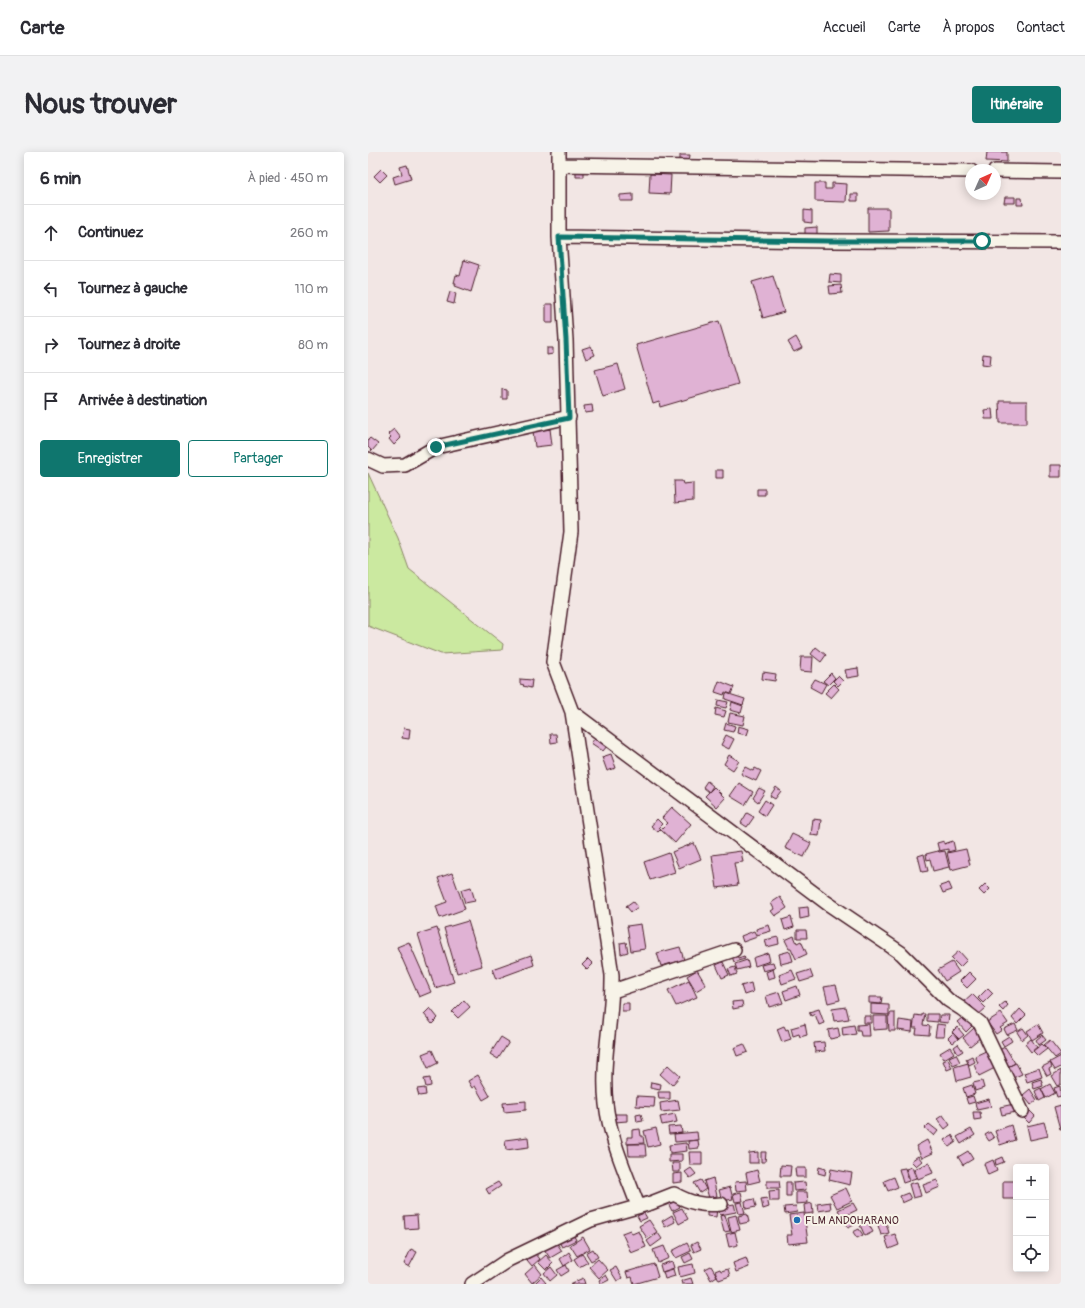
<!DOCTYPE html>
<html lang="fr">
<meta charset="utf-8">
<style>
body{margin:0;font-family:Pangolin,sans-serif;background:#f2f2f3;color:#2b2b33}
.controls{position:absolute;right:12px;bottom:12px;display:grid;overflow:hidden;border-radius:4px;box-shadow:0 2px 10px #0003}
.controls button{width:36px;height:36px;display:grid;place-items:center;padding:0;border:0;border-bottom:1px solid #e1e1e2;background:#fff;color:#2b2b33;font:20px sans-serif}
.compass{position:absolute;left:597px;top:12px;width:36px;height:36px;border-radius:50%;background:#fff;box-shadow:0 2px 10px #0003;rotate:45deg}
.stop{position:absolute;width:12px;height:12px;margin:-9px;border:3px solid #0f766e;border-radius:50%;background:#fff}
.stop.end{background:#0f766e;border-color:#fff;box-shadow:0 1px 4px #0008}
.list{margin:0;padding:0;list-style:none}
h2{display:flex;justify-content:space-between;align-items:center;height:52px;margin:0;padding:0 16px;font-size:17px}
h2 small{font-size:13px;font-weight:400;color:#7c7c81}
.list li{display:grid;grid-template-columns:26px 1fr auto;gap:12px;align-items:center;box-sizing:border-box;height:56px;padding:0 16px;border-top:1px solid #e1e1e2}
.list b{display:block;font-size:15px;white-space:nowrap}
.list em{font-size:13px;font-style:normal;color:#7c7c81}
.actions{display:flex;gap:8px;padding:12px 16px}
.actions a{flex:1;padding:9px 0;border:1px solid #0f766e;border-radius:4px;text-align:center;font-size:14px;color:#0f766e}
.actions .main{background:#0f766e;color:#fff}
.icon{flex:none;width:22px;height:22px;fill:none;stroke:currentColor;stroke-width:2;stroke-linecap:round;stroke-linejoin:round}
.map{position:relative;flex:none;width:693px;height:1132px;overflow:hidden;border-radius:4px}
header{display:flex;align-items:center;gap:24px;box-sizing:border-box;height:56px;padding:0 20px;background:#fff;border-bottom:1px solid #e1e1e2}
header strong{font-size:19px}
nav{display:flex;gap:22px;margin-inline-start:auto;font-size:14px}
.intro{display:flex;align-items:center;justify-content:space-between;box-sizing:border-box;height:96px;padding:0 24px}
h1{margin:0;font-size:28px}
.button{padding:10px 18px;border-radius:4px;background:#0f766e;color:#fff;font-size:14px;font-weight:700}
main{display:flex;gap:24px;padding:0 24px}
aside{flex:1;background:#fff;border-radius:4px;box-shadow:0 2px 10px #0003}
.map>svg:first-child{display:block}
.green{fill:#cbe9a0;stroke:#8a8466}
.building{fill:#e0b2d4;stroke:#4a1f2b}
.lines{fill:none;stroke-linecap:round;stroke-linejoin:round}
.minor-casing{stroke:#4a1f2b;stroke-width:16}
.minor{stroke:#f7f3e8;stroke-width:13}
.route{stroke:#0f766e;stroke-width:5}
.poi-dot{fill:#1f6fb2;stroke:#f7f3e8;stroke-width:1.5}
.labels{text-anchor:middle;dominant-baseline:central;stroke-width:4;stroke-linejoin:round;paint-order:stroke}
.poi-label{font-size:11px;fill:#4a1f2b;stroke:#f7f3e8;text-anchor:start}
</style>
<header>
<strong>Carte</strong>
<nav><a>Accueil</a><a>Carte</a><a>À propos</a><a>Contact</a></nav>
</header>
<div class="intro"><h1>Nous trouver</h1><a class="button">Itinéraire</a></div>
<main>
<aside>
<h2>6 min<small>À pied · 450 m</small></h2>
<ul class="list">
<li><svg class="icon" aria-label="ahead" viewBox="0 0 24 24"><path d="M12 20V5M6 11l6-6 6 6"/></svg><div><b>Continuez</b></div><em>260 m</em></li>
<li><svg class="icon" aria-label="left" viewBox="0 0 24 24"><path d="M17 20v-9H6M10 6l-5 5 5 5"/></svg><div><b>Tournez à gauche</b></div><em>110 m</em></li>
<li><svg class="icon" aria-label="right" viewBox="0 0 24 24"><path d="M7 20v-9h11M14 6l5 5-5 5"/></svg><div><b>Tournez à droite</b></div><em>80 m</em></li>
<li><svg class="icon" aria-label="arrive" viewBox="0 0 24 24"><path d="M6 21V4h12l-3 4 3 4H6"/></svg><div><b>Arrivée à destination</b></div></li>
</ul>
<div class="actions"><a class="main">Enregistrer</a><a>Partager</a></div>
</aside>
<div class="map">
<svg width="693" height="1132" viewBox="0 0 693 1132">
<rect width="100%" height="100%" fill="#f2e6e4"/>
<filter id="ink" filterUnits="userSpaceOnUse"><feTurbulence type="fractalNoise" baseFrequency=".025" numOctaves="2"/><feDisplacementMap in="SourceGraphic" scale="8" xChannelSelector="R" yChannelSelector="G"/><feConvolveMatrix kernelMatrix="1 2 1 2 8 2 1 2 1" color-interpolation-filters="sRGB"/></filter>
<g filter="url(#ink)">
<path class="green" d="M0,321L30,386L41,417L135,492L134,498L73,502L0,474Z"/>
<path class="building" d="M619,0H639V10L618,9Z
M312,3H322L321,9H312Z
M39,13L43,27L27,32L25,25L34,22L32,15Z
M13,17L19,23L12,30L6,24Z
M208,18H216V25H208Z
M282,22L303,23L302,42L281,41Z
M447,31H457V37H464V31L479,32L478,50L447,49Z
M265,42V49H252V43Z
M483,42H490V49H483Z
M637,45H647V51H636Z
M649,46H654L655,53H649Z
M500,56H521V79L500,80Z
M436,58L444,59V71L436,70Z
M449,75V83L437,84V76Z
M96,108L111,113L103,140L87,134L88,131H86L88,123L92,124Z
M462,122L473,123V131L461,130Z
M405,124L416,160L395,166L384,130Z
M473,133L474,141L462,142L461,134Z
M82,140L88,141L86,152L79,150Z
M178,152H185V171H178Z
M351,169L370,232L292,255L291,250L285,252L268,193Z
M428,185L434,196L426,200L420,190Z
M223,194L227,203L218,207L214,197Z
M179,196H185V202L179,203Z
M615,202L623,203L622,213L614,212Z
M250,212L257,237L235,244L227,218Z
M134,237L139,238V247H134Z
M631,249H659V271H632Z
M224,253L225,260L217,261L216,254Z
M624,257L625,267H617L616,258Z
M26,277L33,286L26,293L21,287L23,285L20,282Z
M182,277L184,293L167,295L165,279Z
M2,286L10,292L4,299L0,295V288Z
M682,313H693V325H682Z
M348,318H355V326H348Z
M306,329H314L315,332L325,331V349L307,351Z
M389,337H397V343H389Z
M448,495L458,503L453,510L443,502Z
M433,505H445L444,520L432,519Z
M490,516L491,524L479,526L477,518Z
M395,520L408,522L407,529L394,527Z
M463,521L467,526L460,533L455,529Z
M470,524L475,529L470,534L465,529Z
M152,527L164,528L163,536L155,534L156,533L152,532Z
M447,527L458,532L453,541L442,535Z
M351,529L366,535L363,542L357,540L356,543L347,540Z
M466,532L471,537L463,546L457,541Z
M358,541L377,547L375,553L357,547Z
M350,548L360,550L358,556L349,554Z
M364,550L375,554L373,561L362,558Z
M348,556L358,559L356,565L347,563Z
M362,561L377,564L375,573L360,570Z
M358,571L367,574L365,580L356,578Z
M370,574L381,577L379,583L369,581Z
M36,576L42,577L41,587L34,586Z
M182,582H188L189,590L183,591Z
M358,583L366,587L361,597L353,593Z
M228,585L239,594L235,599L223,591Z
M243,602L248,616L239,619L234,605Z
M361,603L371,609L365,618L356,612Z
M377,615L385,619L387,616L393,619L388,629L373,622Z
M339,629L345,634L341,640L335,635Z
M371,631L385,640L377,653L362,644Z
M346,635L357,646L349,655L337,644Z
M408,635L413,639L407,647L402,644Z
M391,636L397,639L390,650L385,646Z
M397,648L404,653L397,664L390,659Z
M304,655L323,672L307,691L293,678L300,671L294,666Z
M379,661L386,665L379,675L373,671Z
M289,667L294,672L291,675L293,677L290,680L283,674Z
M445,667L453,668L451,684L443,683Z
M424,682L443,691L436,705L417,696Z
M576,689V692L585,689L587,698L580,700V697L571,699L569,691Z
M326,691L333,707L311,716L304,700Z
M598,697L602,713L583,718L579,701Z
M373,699L375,710L366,711L370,733L349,736L344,703Z
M570,699L571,700L577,699L581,715L565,719L562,707L559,708L558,702Z
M301,701L307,720L282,728L276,710Z
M556,702L560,719L554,720L550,704Z
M84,721L97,757L72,766L68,754L79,750L70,726Z
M581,731L584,738L575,741L572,734Z
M617,732L622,737L616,743L611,738Z
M103,735L107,749L97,751L93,738Z
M412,745L419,756L407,764L403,759L406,757L403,751Z
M265,749L270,755L263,760L258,754Z
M440,755L441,765L432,767L431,756Z
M423,765L426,775L417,778L414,768Z
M100,769L114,814L89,821L76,776Z
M273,772L277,797L263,799L259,774Z
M401,773L403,779L389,783L388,777Z
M69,776L86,830L67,836L50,782Z
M429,778H438L439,786H429Z
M386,779L389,785L375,790L373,784Z
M426,784L429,791L433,789L439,802L428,807L423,796H421L417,788Z
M410,785L411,792L399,795L397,788Z
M41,790L63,840L51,845L29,795Z
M258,790L260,800L253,802L252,791Z
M312,795L316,808L293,814L289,801Z
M422,799L425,809L413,812L411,802Z
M591,799L599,808L592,815L583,806Z
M368,800L370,806L376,804L377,807L366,810L363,802Z
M400,801L402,809L387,814L385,806Z
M163,803L166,813L128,827L124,817Z
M220,807L225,812L219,818L214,813Z
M379,808L381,815L369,818L367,812Z
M355,810L361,823L354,826L348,813Z
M405,810L407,816L395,819L393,813Z
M584,810L591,820L577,829L570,818Z
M367,815L369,822L363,824L360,817Z
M405,817L407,825L400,827L398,820Z
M329,818L338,833L328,839L319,824Z
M424,818L428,827L414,832L411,823Z
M442,818L445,826L432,830L429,822Z
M601,820L608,827L599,836L592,829Z
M321,828L329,845L308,854L300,838Z
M383,831L385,840L376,843L373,834Z
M468,833L472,848L460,851L456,835Z
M429,834L432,843L418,848L415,839Z
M620,836L625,841L615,851L610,846Z
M411,840L415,851L401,855L398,844Z
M604,842L618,856L609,864L605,860L607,858L602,853L600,855L595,850Z
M501,845H514L513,852L501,851Z
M96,848L102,855L90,866L84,860Z
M374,849L375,855L365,857L364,850Z
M637,850L640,853L635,859L631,855Z
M254,851H261V859H254Z
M503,852L521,853V863L503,862Z
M478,855L481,867L466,869L464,857Z
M62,856L70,866L64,872L56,862Z
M451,857L456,871L451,873L447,862L443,864L441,860Z
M652,857L658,863L649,872L644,866Z
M522,861H527V879H521L520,864H522Z
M633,861L640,871L632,876L634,878L628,882L619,870Z
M554,862H557L555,873L562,874L561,883L548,882L549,876H545L547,863L554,864Z
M559,862H570V870L559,869Z
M572,863H581L580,871L571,870Z
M496,864H503V871H496Z
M505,864H519V877L505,878Z
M595,865L604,874L598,880L589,870Z
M531,868L545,870L544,880L530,878Z
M437,872L439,883L432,885L431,882L425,884L423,876Z
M501,872L502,884H493L492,878H489V873Z
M569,872L577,873L576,885H567Z
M647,872L650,878L639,883L636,877Z
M670,872L675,881L664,888L659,879Z
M486,873L488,882L475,884L474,875Z
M416,874L418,878L420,877L423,887L414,890L409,877Z
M589,875L596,883L591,887L584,880Z
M470,876L472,885L462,887L460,878Z
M606,876L613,885L602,894L595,886Z
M655,876L660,883L654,888L649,880Z
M585,881L590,887L585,891L580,886Z
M674,883L678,888L671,893L668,888Z
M641,884L644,889L636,894L633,889Z
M133,885L141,890L130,907L122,902Z
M663,887L669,895L663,900L657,892Z
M682,888L693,902L687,906L676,893Z
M456,890L457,899L447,900L446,891Z
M376,892L380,900L369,904L366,896Z
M590,892L595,899L590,902L586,895Z
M674,892L679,897L670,904L665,899Z
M582,895L586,901L576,907L572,901Z
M637,895L647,911L640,915L631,898Z
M64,898L70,911L60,916L54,902Z
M620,898L629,915L611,924L606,913L610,911L607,904Z
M588,902L592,910L585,913L581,905Z
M604,904L607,910L601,913L598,907Z
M693,904V915L687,918L682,910Z
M580,907L584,916L579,918L575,909Z
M600,911L603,925L589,929L586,915Z
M648,911L654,922L645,926L639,915Z
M682,911L684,915L681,917L683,922L679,924L674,915Z
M300,913L312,924L304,933L292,922Z
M671,916L674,925L659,930L656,921Z
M693,918V932L689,934L683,924Z
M110,923L122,944L115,948L107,934L104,936L100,929Z
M62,926L63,934L58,935L56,927Z
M673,927L675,934L666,937L664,930Z
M614,929L616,936L607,939L605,931Z
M283,930L293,932L292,938L282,936Z
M682,932L687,941L678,946L673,937Z
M604,933L607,942L598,945L595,936Z
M692,934L693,944L689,945L686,936Z
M57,936L58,943L51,944L49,937Z
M673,936L677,946L671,949L667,939Z
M662,937L669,948L663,953L655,943Z
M290,940H302V947H291Z
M269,944L287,945L286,955L268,954Z
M605,944L607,950L600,952L598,946Z
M621,947L623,955L609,958L607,951Z
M310,948L312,958L293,960L292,951Z
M158,949V958L136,960L135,951Z
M646,952L648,960L634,963L632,955Z
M693,953V977H692L686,955Z
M661,958L667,964L661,971L655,965Z
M605,960H612L613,967L606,968Z
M247,962H259V969L247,970Z
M273,962L275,969L269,970L268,963Z
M307,962L309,970L294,973L292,965Z
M575,963L582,973L577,977L569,967Z
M676,970L680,984L662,988L659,974Z
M561,972L570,979L566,984L557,976Z
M643,973L647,988L632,993L627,979Z
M313,974L314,981L301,982L300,975Z
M288,976L292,992L280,995L276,979Z
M272,977L273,984H275L276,991L259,992V985H264V978Z
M603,977L607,983L593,992L589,985Z
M329,980L330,988L307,990L306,982Z
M622,980L626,986L621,989L617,983Z
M584,983L588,990L581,995L576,988Z
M160,985L161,995L138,998L137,988Z
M330,988L331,996L321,997L320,989Z
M559,988L565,1001L554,1006L548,994Z
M318,991L319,999L302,1001L301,993Z
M260,992H277L278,1004H261Z
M600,999L605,1007L595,1013L590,1005Z
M321,1000H334V1013H322Z
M390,1000V1011H381V1001Z
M393,1000H398L397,1010H393Z
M301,1002H314V1009L301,1010Z
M550,1004L554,1009L548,1014L543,1009Z
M634,1005L636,1010L628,1013L627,1008Z
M625,1008L629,1019L620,1023L616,1012Z
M304,1011H312V1020H305Z
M561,1011L565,1021L550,1027L546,1017Z
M413,1013L423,1014L422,1024H412Z
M451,1015L458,1017L457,1023L450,1021Z
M544,1015L548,1026L542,1028L538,1017Z
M323,1016L328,1022L322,1026L317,1020Z
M427,1016H438V1025H428Z
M537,1016L541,1029L535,1031L531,1017Z
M463,1017L484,1021L482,1033L461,1028Z
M389,1018L392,1029L380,1032L378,1021Z
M314,1021V1030L305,1031V1022Z
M526,1025L530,1035L520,1039L516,1029Z
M345,1026L349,1044L341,1046L336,1029Z
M333,1028L338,1037L332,1041L326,1031Z
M569,1028L572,1035L558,1041L555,1033Z
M378,1029L379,1038L368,1039L367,1030Z
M399,1029H411L412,1036H399Z
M635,1029H648V1047H635Z
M130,1030L133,1034L121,1042L118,1037Z
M418,1030H423V1044H418Z
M437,1030L438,1038L426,1039L425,1031Z
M549,1030L553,1044L545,1046L541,1032Z
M362,1035L365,1047L354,1049L351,1038Z
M478,1036L484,1049L469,1056L462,1043Z
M411,1038V1049H402L401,1039Z
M373,1040L375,1049L367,1050L365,1042Z
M428,1040H439L440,1051L428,1052Z
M540,1041L543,1047L534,1051L532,1044Z
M306,1045L312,1055L304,1059L299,1049Z
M399,1046L401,1055L395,1057L393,1047Z
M386,1047L388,1055L378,1057L377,1049Z
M374,1050L377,1061L371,1062L368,1051Z
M462,1050L463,1057L450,1059L449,1052Z
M444,1051L445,1061L437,1062L436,1053Z
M485,1051L489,1058L474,1065L470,1058Z
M366,1052L368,1060L352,1063L350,1055Z
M428,1054L429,1060L417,1062L416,1055Z
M339,1055L349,1056L348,1065L339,1064Z
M314,1056L320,1067L311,1072L305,1060Z
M276,1061L279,1066L272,1069L269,1064Z
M436,1061L440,1090L420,1092L419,1083H424L421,1063Z
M379,1062L381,1070L372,1072L370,1064Z
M49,1063L50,1076L37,1077L36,1064Z
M304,1063L307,1070L297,1075L294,1069Z
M357,1063L362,1079L356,1080L352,1064Z
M368,1063L372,1078L363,1080L360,1065Z
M483,1065L486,1073L480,1076L476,1068Z
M517,1067L521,1081L513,1083L509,1070Z
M281,1068L289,1080L279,1086L271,1074Z
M499,1069L505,1080L497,1084L492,1073Z
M491,1077L495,1083L489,1086L485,1080Z
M262,1078L264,1082L271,1079L278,1095L263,1101L254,1081Z
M204,1080L208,1088L194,1095L190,1088Z
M367,1080L370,1093L361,1095L358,1082Z
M290,1081L294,1087L283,1095L279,1089Z
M527,1082L531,1093L521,1097L517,1085Z
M215,1085L222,1097L209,1104L202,1093Z
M188,1090L194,1099L182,1106L176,1097Z
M329,1090L333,1097L326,1100L323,1093Z
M319,1091L323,1099L308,1106L304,1099Z
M296,1094L301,1106L290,1111L285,1098Z
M43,1097L49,1100L41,1115L36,1112Z
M225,1097L230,1105L223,1109L218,1101Z
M201,1100L205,1108L196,1114L192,1107Z
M167,1101L172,1107L164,1114L159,1108Z
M322,1101L325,1107L317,1111L314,1105Z
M214,1102L220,1110L211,1115L206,1107Z
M178,1103L185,1111L178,1118L170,1110Z
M378,1106L381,1115L368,1120L365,1111Z
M230,1107L240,1118L231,1126L221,1115Z
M304,1109L306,1116L294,1120L292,1113Z
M286,1112L290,1125L266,1132L264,1125L260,1126L258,1120Z
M325,1112L327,1121L312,1125L310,1115Z
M167,1113L174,1122L164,1131L157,1122Z
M198,1113L201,1119L193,1124L189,1118Z
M343,1114L349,1124L343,1128L337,1117Z
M183,1115L189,1123L182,1129L176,1121Z
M248,1115L254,1126L249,1129L242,1118Z
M305,1117L307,1124L297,1127L295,1120Z
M352,1117L353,1119L360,1117L362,1124L351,1128L347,1119Z
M238,1123L241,1128L233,1132L231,1128Z
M173,1125L178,1131L177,1132H166Z
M215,1126L217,1132H202Z
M323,1126L325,1132H314L313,1129Z"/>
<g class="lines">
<g class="minor-casing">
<path id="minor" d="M191,0V85L198,188L203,380L185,510L204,560L244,823C245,866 233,909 238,952C242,987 258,1021 270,1054
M191,13L603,19
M627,19L693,20
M191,85L462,89L693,90
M0,307L15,314L37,313L68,295L201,265
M204,560L459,751L533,801L580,848L594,857L612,871L654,959
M245,839L366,798
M104,1132L140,1108L223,1068L283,1051L306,1042C322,1051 335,1054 353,1052"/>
</g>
<use href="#minor" class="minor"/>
</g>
</g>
<g class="lines" filter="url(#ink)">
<path class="route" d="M68,295L201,266L198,188L191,85L462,89H614"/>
</g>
<circle class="poi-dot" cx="429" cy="1068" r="4"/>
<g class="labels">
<g class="poi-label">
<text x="437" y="1068">FLM ANDOHARANO</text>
</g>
</g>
</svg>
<div class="controls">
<button>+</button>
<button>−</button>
<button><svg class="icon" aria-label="locate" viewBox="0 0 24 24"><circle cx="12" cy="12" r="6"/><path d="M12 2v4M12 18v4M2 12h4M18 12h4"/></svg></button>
</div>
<svg class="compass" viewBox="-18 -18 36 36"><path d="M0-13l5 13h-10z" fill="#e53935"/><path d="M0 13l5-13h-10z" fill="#7c7c81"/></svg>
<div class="stop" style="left:614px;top:89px"></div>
<div class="stop end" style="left:68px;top:295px"></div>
</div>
</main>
